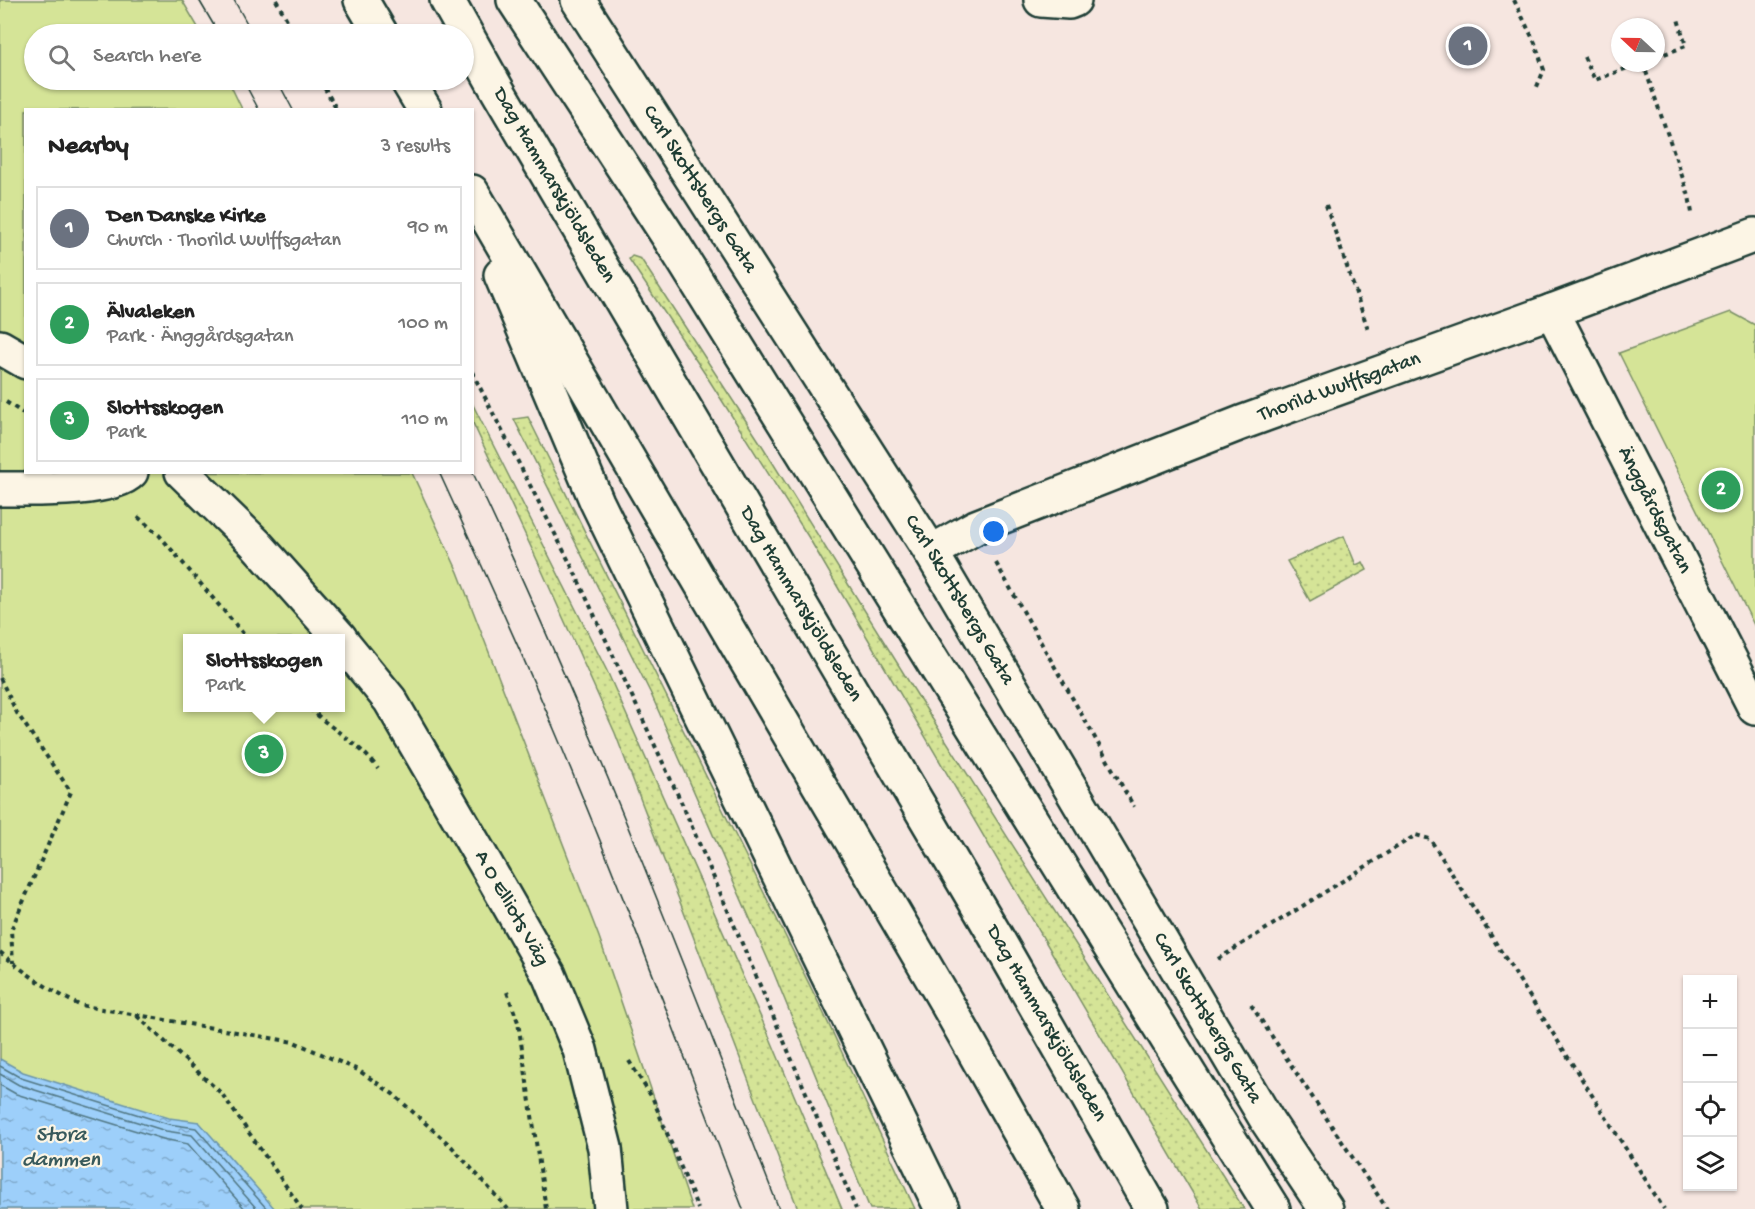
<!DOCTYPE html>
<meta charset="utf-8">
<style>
body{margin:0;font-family:"Gochi Hand",sans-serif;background:#f2f2f2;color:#222}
.controls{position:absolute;right:18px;bottom:18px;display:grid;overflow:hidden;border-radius:0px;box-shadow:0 2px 4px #0004}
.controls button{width:54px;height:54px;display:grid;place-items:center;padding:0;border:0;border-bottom:2px solid #e0e0e0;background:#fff;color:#222;font:30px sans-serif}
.compass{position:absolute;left:1611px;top:18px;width:54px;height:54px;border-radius:50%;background:#fff;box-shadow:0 2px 4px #0004;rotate:292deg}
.you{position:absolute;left:994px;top:532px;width:21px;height:21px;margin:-15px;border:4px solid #fff;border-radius:50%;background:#1a73e8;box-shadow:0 0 0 9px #1a73e833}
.badge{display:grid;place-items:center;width:39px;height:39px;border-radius:50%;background:#c8321e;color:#fff;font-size:20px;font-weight:700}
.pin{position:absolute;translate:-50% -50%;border:3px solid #fff;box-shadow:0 2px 6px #0006}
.popup{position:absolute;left:183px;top:634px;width:162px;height:78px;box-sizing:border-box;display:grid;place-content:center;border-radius:0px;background:#fff;filter:drop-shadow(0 2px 4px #0005);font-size:20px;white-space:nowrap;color:#767676}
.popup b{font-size:22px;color:#222}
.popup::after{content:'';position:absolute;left:50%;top:100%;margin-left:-12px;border:12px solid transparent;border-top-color:#fff}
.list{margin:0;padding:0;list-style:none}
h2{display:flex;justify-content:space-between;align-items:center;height:78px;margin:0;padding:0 24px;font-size:26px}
h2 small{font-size:20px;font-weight:400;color:#767676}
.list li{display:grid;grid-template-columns:39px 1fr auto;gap:18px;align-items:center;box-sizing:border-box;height:84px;margin:0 12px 12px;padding:0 12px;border:2px solid #e0e0e0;border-radius:0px}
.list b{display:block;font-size:22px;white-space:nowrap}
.list p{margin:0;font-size:20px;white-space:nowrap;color:#767676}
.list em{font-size:20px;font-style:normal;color:#767676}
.icon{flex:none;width:33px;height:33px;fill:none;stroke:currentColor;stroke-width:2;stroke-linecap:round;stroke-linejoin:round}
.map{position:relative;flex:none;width:1755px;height:1209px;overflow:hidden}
.search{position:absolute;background:#fff;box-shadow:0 2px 4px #0004;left:24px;top:24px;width:450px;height:66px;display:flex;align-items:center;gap:15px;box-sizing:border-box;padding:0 21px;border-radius:33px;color:#767676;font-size:22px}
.panel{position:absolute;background:#fff;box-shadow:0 2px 4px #0004;left:24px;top:108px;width:450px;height:366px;border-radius:0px}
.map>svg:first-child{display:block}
.grass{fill:url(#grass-dots);stroke:#7a9066;stroke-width:1.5}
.green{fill:#d5e497;stroke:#7a9066;stroke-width:1.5;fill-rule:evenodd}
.water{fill:url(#water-ripples);stroke:#6b95ab;stroke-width:1.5}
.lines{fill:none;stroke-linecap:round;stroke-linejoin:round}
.shore{stroke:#517783;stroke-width:1.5}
.minor-casing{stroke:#1f3d34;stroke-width:38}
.major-casing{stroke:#1f3d34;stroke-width:38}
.path{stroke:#1f3d34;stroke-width:4;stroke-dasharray:4.5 4.5;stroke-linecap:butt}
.minor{stroke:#fcf5e5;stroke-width:33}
.major{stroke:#fcf5e5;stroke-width:33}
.tram{stroke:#1f3d34;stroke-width:1.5}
.labels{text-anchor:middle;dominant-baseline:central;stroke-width:4.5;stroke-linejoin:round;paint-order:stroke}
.street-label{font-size:21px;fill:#1f3d34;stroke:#fcf5e5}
.water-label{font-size:22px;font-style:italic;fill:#385a5c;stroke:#fcf5e5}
</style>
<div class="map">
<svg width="1755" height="1209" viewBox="0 0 1755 1209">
<defs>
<pattern id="grass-dots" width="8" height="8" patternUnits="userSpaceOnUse" patternTransform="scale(1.5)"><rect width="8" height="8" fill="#d5e497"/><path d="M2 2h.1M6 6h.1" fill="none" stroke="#b6c483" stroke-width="1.8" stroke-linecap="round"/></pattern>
<pattern id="water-ripples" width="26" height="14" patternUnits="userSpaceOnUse" patternTransform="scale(1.5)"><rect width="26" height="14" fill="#9dcffa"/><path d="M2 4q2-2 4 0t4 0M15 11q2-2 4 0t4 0" fill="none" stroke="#7fa9cb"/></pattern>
</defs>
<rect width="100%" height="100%" fill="#f6e6e0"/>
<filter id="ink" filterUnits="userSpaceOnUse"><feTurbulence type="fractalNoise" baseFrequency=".0167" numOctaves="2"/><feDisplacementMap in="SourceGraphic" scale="12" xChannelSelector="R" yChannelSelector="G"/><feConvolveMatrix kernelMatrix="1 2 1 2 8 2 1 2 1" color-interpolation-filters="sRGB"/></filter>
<g filter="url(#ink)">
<path class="grass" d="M632,256L641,259L763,447L914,690L1244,1209H1202L809,538L709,380L629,259Z
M472,403L607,671L770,1038L842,1209H798L615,733L538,562L473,423Z
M528,417L823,1012L915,1209H870L773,971L651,694L514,419Z
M1344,536L1356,565L1363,562L1367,570L1310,601L1287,561Z"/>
<path class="green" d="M0,0H182L202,34H34V80H228L242,109L26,110V472L412,473L458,572L599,937L692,1209H0ZM188,638H340V708H188Z
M1731,312L1755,325V627L1619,353Z"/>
<path class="water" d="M0,1059L23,1072L169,1118L199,1122L275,1209H0Z"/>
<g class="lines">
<path class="shore" d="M0,1066L21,1078L168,1124L196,1128L267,1209
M0,1074L19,1085L166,1131L192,1135L257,1209
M0,1085L16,1094L163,1139L188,1144L245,1209"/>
<g class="minor-casing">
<g id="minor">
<path id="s1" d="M578,0L931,552L1268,1122L1326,1209"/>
<path d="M1041,0L1069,2L1074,0"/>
<path id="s2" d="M1552,311L1755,708"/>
<path d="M0,347L26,362"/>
<path d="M182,472L255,543L340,638"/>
<path d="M0,489C28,489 112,492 131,472"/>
<path id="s3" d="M931,552L976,527L1241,423L1552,311L1755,235"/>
<path id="s4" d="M340,639L390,700L485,863L549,975L580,1050L605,1148L611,1209"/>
</g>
</g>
<g class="major-casing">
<g id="major">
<path d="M361,0L381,34"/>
<path id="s5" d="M447,0L498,91L998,940L1152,1209"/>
<path d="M514,0L674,245L1273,1209"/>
<path d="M407,80L425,110"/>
<path d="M472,192L946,1002L1063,1209"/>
<path d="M501,275L597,502L942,1209"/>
</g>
</g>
<path class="path" d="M276,0L295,34
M1514,0L1535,43L1544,70L1536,89
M1584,57L1595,80L1641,63
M1656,57L1686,46L1678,19
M1643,63L1689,196L1692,213
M320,80L337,110
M1326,205L1369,332
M472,372L573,569L683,806L856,1209
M6,402L26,415
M138,517L159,535L247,638
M996,563L1134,807
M0,678L17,713L71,792L11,930L13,963
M310,708C331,730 360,743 378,769
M0,952C27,975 48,989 79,1005L294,1042L358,1070L393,1094L452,1147L508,1209
M1218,959L1416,835L1430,839L1664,1209
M507,992L518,1022L546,1209
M1251,1005L1387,1209
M137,1016L222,1094L302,1209
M629,1061L653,1099L698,1209"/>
<use href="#minor" class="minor"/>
<use href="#major" class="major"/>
<path class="tram" d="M199,0L219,34
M234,0L253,34
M243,80L259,110
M277,80L293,110
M472,471C587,712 682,961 779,1209
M439,472C478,557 517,642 554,729C621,887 681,1049 743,1209"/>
</g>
</g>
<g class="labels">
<g class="street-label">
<text stroke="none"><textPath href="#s5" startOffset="214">Dag Hammarskjöldsleden</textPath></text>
<text stroke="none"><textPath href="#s1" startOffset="225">Carl Skottsbergs Gata</textPath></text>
<text stroke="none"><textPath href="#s3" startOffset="441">Thorild Wulffsgatan</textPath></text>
<text stroke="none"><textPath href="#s2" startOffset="224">Änggårdsgatan</textPath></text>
<text stroke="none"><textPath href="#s1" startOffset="711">Carl Skottsbergs Gata</textPath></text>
<text stroke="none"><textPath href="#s5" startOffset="700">Dag Hammarskjöldsleden</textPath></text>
<text stroke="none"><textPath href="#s4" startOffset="320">A O Elliots Väg</textPath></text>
<text stroke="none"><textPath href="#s1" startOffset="1197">Carl Skottsbergs Gata</textPath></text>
<text stroke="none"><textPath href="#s5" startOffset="1186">Dag Hammarskjöldsleden</textPath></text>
</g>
<g class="water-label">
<text x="61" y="1136">Stora<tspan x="61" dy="25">dammen</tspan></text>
</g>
</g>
</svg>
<div class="controls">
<button>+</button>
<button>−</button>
<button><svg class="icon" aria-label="locate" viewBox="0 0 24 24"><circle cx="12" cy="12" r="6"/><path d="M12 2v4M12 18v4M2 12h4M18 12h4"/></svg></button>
<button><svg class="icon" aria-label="layers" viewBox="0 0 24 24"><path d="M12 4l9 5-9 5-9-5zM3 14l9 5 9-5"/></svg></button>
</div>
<svg class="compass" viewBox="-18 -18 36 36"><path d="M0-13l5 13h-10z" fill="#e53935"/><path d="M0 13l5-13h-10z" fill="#767676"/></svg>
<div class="you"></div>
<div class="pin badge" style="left:1468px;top:46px;background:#6b7280">1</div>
<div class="pin badge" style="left:1721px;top:490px;background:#2e9e5b">2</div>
<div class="pin badge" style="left:264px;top:754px;background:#2e9e5b">3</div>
<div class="popup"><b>Slottsskogen</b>Park</div>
<div class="search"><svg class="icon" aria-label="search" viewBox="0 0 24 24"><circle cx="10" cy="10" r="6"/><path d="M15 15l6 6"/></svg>Search here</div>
<section class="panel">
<h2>Nearby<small>3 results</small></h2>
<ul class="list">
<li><span class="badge" style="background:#6b7280">1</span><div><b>Den Danske Kirke</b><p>Church · Thorild Wulffsgatan</p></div><em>90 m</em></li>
<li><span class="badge" style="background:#2e9e5b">2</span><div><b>Älvaleken</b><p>Park · Änggårdsgatan</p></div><em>100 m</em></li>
<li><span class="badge" style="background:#2e9e5b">3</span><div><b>Slottsskogen</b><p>Park</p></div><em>110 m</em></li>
</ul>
</section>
</div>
